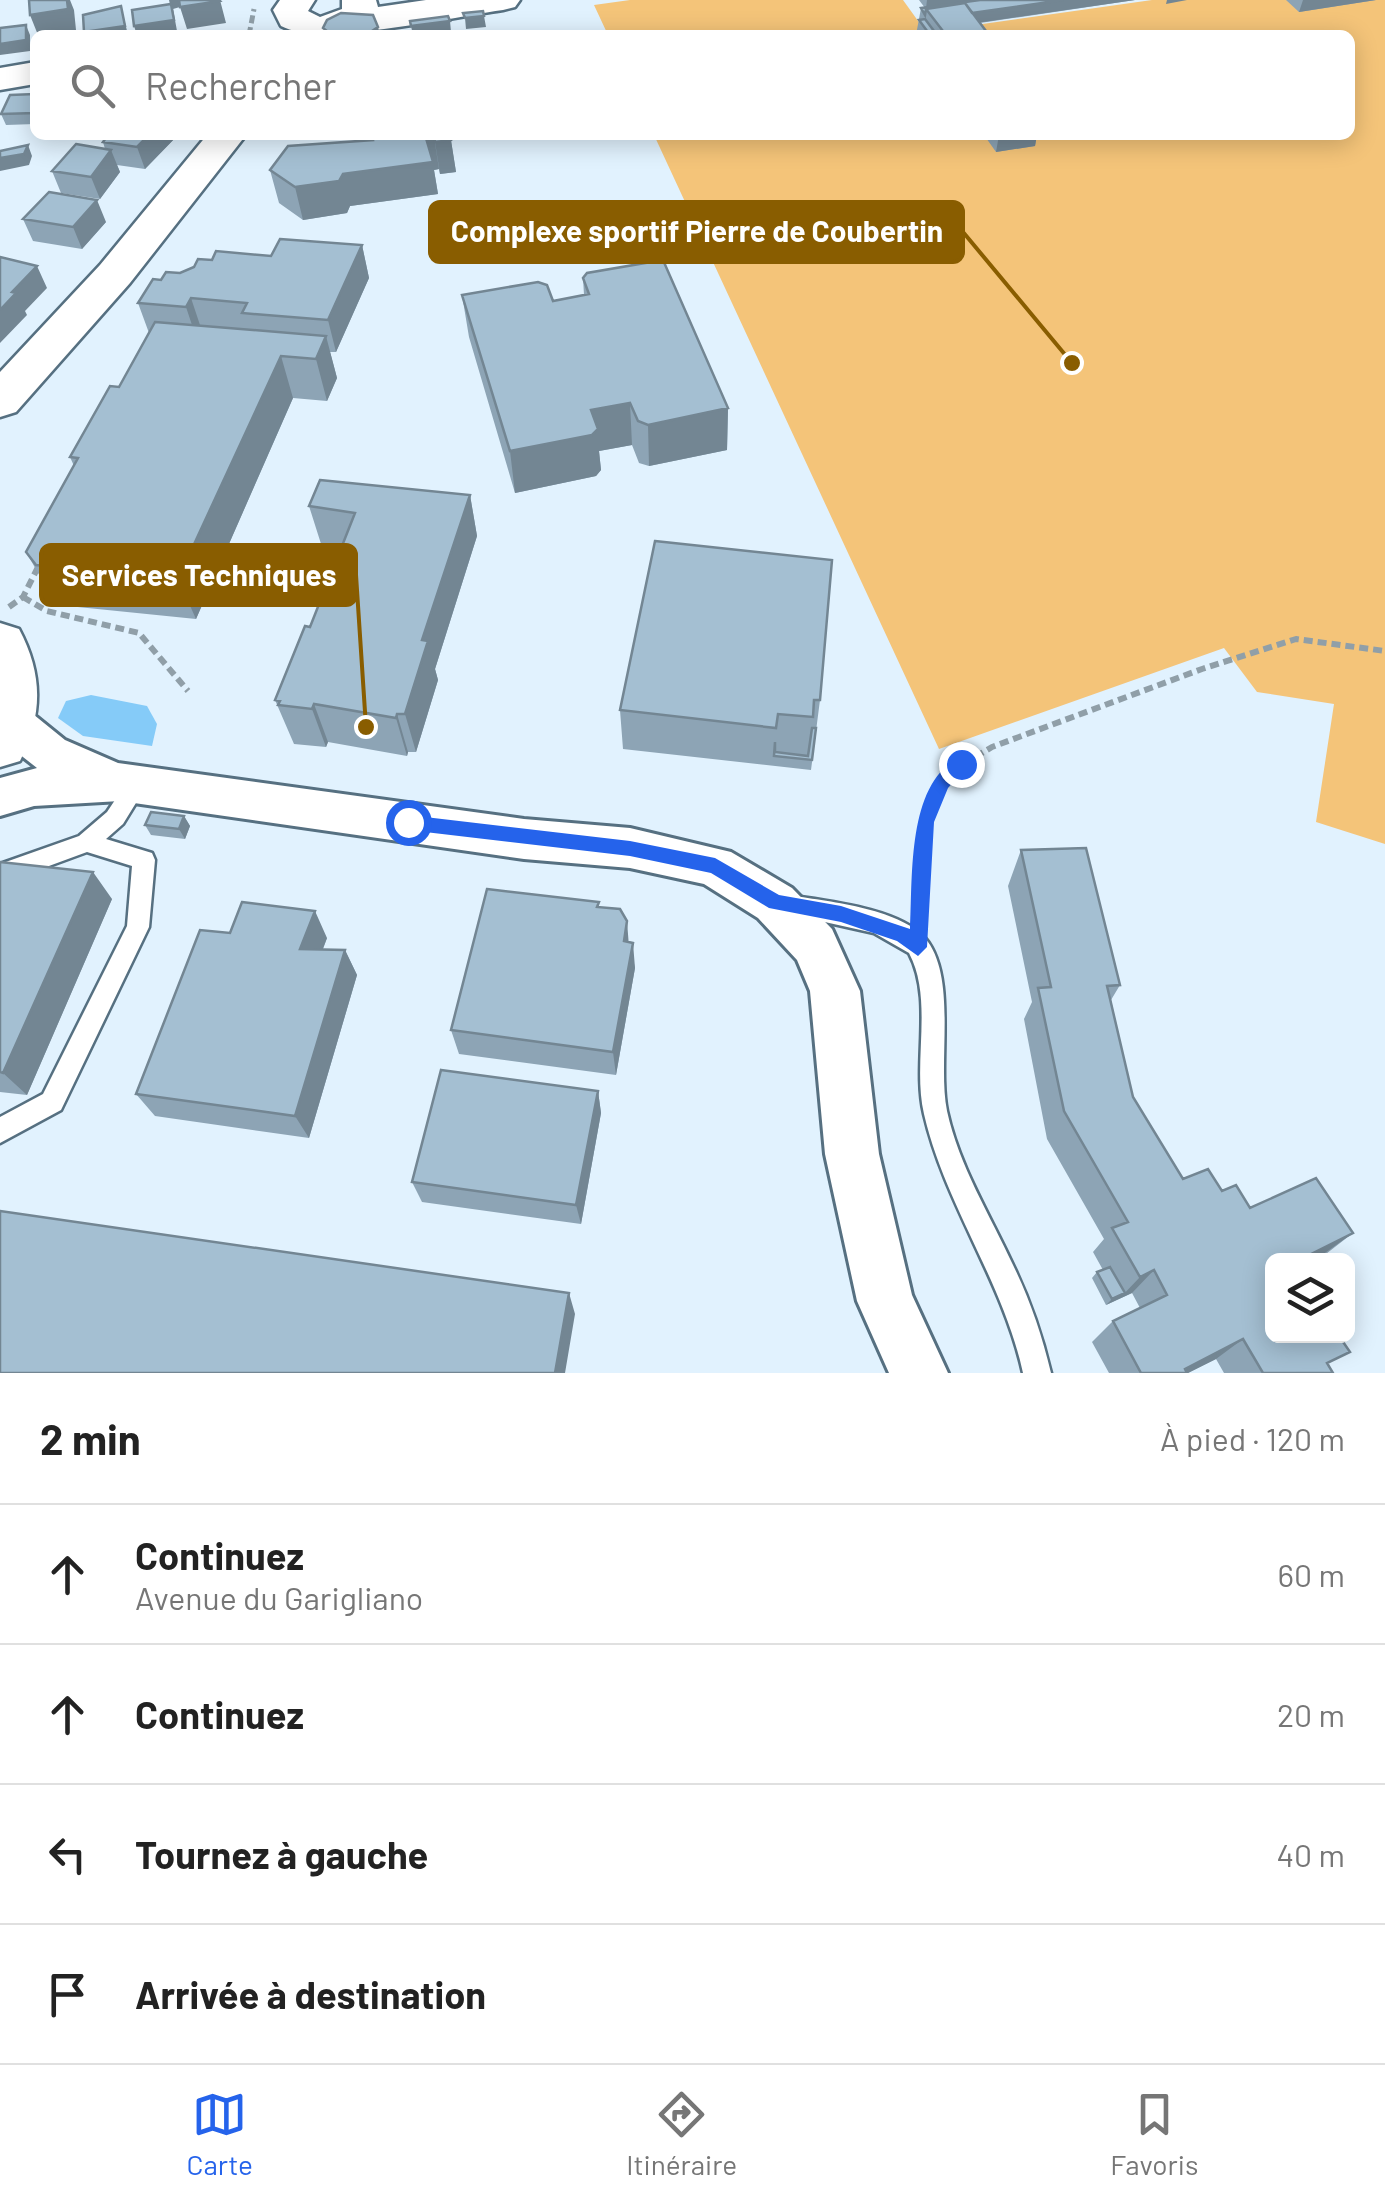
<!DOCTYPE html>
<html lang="fr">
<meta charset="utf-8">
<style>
body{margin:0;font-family:Barlow,sans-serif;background:#f2f2f2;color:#222}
.controls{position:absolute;right:30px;bottom:30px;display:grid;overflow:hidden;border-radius:15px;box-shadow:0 5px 25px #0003}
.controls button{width:90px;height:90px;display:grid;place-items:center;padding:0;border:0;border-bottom:2px solid #e0e0e0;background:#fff;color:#222;font:50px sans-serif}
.stop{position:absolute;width:30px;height:30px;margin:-22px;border:8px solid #2563eb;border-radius:50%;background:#fff}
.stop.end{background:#2563eb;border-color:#fff;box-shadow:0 2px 10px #0008}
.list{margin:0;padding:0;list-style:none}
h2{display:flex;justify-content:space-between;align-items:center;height:130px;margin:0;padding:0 40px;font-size:42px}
h2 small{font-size:32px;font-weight:400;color:#767676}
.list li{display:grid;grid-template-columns:65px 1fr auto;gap:30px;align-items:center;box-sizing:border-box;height:140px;padding:0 40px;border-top:2px solid #e0e0e0}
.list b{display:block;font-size:38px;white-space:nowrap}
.list p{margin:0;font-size:32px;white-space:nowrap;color:#767676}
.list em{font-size:32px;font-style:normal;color:#767676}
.icon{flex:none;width:55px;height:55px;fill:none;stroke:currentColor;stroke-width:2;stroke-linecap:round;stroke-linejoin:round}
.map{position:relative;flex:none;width:1385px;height:1373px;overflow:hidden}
.search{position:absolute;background:#fff;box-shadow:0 5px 25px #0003;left:30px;right:30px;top:30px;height:110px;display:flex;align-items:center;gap:25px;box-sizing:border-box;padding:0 35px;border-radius:15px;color:#767676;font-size:38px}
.sheet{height:690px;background:#fff}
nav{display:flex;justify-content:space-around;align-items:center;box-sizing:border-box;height:140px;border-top:2px solid #e0e0e0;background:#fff;font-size:28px;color:#767676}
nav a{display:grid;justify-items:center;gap:5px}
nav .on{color:#2563eb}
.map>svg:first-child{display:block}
.green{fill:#f4c479}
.water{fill:#85cbf8}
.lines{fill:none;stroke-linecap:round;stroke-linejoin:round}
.lane-casing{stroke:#567081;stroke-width:5}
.street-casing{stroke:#567081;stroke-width:6}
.secondary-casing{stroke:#567081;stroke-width:5}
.path-far2{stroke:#909fa8;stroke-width:5;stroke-dasharray:8 4;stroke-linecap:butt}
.path-far1{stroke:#909fa8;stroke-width:6;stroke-dasharray:9 5;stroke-linecap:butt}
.path{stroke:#909fa8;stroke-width:8;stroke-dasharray:12 6;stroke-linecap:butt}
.lane{fill:#fff;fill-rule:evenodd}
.street{fill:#fff;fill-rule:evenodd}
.secondary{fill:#fff;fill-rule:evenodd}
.wall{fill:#8da4b5}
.shaded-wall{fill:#738693}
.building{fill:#a4bfd2;stroke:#738693;stroke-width:2.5}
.route{fill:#2563eb}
.leader{fill:none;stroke:#895d00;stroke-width:4}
.callout-dot{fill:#895d00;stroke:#fff;stroke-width:4}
.callout{fill:#895d00;stroke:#895d00;stroke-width:4}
.callout-label{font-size:30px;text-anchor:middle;font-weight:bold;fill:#fff}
</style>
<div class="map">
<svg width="1385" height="1373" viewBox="0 0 1385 1373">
<rect width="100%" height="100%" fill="#e1f2fe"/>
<path class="green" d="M630,0H903L926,32L1152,0H1385V844L1316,822L1334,704L1257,692L1224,648L939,749L654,135H1350V35H608L594,5Z"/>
<path class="water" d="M91,695L147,706L157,724L152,746L83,736L58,718L66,701Z"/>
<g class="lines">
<g class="lane-casing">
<path id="lane" d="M136,776L143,779L147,785L123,824L106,839L152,853L155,860L149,927L61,1110L0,1143V1117L43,1094L127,926L132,866L87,852L0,884V864L79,836L107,812L129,779Z
M788,895C825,901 899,908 925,938C958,977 937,1062 947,1111C959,1166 990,1215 1013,1265C1030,1300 1042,1335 1051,1373H1023C1003,1281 945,1205 924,1114C912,1063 934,1000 909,953L874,933L780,912L777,905L780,898Z"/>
</g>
<g class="street-casing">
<path id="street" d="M8,700L23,706L65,740L118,763L524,819L630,828L731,852L792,888L832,929L860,991L879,1154L912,1295L948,1373H889L857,1301L825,1154L810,991L797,960L758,918L704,884L630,868L524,859L120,801L34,806L0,816V778L37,768L0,739V703Z"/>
</g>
<g class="secondary-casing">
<path id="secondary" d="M280,0H315L308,11L320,17L342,9V0H376L378,7L426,0H520L515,7L503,10C453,17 320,47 281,26L273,10Z
M35,62V84L0,90V68Z
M207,135H246L130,283L16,412L0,417V372L100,265Z
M0,623L19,629C43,674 43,715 20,761L0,767Z"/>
</g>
<path class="path-far2" d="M249,35L254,9"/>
<path class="path-far1" d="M23,597L47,611L139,633L188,691
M9,607L23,597L39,565
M935,794L950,772L992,747L1202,669L1296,639L1385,651"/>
<path class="path" d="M920,911L923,837L936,791"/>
<use href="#lane" class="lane"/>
<use href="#street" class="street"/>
<use href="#secondary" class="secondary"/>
</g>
<path class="wall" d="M919,0H1135L980,23L989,35H916L921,8H925Z
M1286,0H1376L1299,12Z
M35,94V124L6,125L1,114Z
M108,135H178L145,169L117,165L120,172L100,199L61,193L52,171L105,149L103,142Z
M450,135L456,172L440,174L439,169L434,170L438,194L350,206L347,213L303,220L279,203L270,170L373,140Z
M984,135H1037L1035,146L996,152Z
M23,219L106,222L82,249L33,241Z
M362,245L369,278L336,352H330L337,378L327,401L293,398L196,619L58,605L49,592L26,552L74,466L70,457L119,387L149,333L138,303L161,280L212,260L271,256Z
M583,278L728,408L727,450L649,466L639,463L632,445L599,451L601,470L596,476L515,493L469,337L462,295L553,301L584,295Z
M470,495L477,536L435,669L438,680L416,752H408L407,756L328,742L326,747L294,744L275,700L310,627L340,550L322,547L309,506Z
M820,700L811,770L623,749L620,710Z
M184,816L190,826L185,839L151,835L145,825Z
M1021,850L1120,985L1111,1000L1133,1097L1183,1179L1222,1191L1250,1208L1353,1233L1322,1257L1272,1260V1336L1328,1364L1333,1373H1224L1216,1359L1188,1373H1109L1092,1342L1113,1321L1140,1308L1132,1293L1106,1305L1092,1278L1097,1272L1103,1270L1093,1252L1104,1239L1047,1139L1024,1019L1032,1002L1008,886Z
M0,862L112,899L27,1095L0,1092Z
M599,907L629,942L635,968L616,1075L459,1054L451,1030Z
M230,933L327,938L323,949L345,950L357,975L309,1138L155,1116L136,1094Z
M598,1091L601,1113L581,1224L422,1202L412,1182Z"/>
<path class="shaded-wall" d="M67,0H70L74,10L76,30L38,35L30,15Z
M169,0H220L226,23L187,29L180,7L173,9L177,31L137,35L134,26L171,9Z
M927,0H986L926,8Z
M1063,0H1135L941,28L934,19Z
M1167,0H1187L1166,4Z
M1303,0H1376L1299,12Z
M121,6L128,35H85L84,32Z
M484,16L486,27L466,29L465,18Z
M450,21L451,32L430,35H413L411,26Z
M26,25L30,35V51L0,55V44Z
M378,27L380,35H366Z
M149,135H178L145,169L137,147Z
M999,135H1037L1035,146L996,152Z
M434,137L439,169L434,170L438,194L350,206L347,213L303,220L295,187L426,138Z
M451,140L456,172L440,174L435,142Z
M28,145L32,156L29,165L0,171V158Z
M111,150L120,172L100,199L91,177Z
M97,200L106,222L82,249L73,227Z
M362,245L369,278L336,352L328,320Z
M37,266L47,288L25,311L27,315L0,343V310L12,292Z
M191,298L202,331L197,340L186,307Z
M326,336L337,378L327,401L316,359Z
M281,356L293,398L196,619L178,579Z
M630,403L632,445L599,451L601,470L596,476L515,493L510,451L591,410Z
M728,408L727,450L649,466L648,425Z
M470,495L477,536L435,669L438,680L416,752L405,714L422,640Z
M314,704L328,742L326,747L312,709Z
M397,714L408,752L407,756L396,718Z
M184,816L190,826L185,839L179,829Z
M93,872L112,899L27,1095L3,1073Z
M315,911L327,938L313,974L300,949Z
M627,921L629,947L624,941Z
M633,943L635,968L616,1075L613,1052Z
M345,950L357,975L309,1138L295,1116Z
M598,1091L601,1113L581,1224L576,1205Z
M1353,1233L1315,1260H1299Z
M1154,1270L1132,1293L1119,1299L1140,1277Z
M569,1293L575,1314L565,1373H555Z
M1125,1293L1119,1299L1106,1305L1112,1299Z
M1243,1339L1216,1359L1188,1373L1185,1369Z"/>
<path class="building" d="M29,0H67L68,9L30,15Z
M179,0H219L220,1L180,7Z
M980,0H1063L972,13L965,3L926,9L925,15L921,8Z
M965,3L989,35H946L926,9Z
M171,4L174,20L134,26L132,10Z
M121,6L125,26L84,32L83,15Z
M483,11L484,16L465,18L463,13Z
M341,13L373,15L378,27L366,35H332L323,28L327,20Z
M448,16L450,21L411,26L410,21Z
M925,19L937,35H930L919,20Z
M26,25V40L0,44V28Z
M35,94V113L1,114L10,95Z
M108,135H149L137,147L103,142Z
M372,135H450L451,140L435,142L434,137L426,138L433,162L343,174L339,181L295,187L270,170L288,146L373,140Z
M76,144L111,150L91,177L52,171Z
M28,145L24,154L0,158V151Z
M49,192L97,200L73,227L23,219Z
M280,239L362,245L328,320L242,313L247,303L191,298L186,307L138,303L153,279L161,280L166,272L180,273L194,267L198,259L212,260L216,251L271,256Z
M0,257L37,266L12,292L16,293L0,310Z
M663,260L728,408L648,425L638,421L630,403L591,410L598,429L592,435L510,451L462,295L538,282L547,285L553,301L589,294L583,278L587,273Z
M155,322L326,336L316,359L281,356L178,579L36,565L26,552L78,458L70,457L110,386L119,387Z
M320,480L470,495L422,640L428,641L405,714H397L396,718L314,704L312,709L278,705L280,701L275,700L305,626L310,627L355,513L309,506Z
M655,541L832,560L820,700H814L813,717L778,714L776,728L620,710Z
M812,728H816L812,760L774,756L775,742V752L808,756Z
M151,812L184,816L179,829L145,825Z
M1086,848L1120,985L1107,986L1133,1097L1183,1179L1208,1169L1222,1191L1236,1185L1250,1208L1316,1178L1353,1233L1299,1260H1272V1336H1339L1350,1352L1327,1363L1333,1373H1263L1243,1339L1185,1369L1187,1373H1141L1113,1321L1167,1295L1154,1270L1140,1277L1112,1228L1128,1222L1064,1111L1038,988L1051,987L1021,850Z
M0,862L93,872L3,1073L0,1072Z
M487,889L599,902L597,907L620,909L627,921L624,941L633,943L613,1052L451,1030Z
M242,902L315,911L300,949L345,950L295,1116L136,1094L200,930L230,933Z
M441,1070L598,1091L576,1205L412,1182Z
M0,1211L569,1293L555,1373H0Z
M1110,1267L1125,1293L1112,1299L1097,1272Z"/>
<path class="route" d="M961,757L969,764L948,788L934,822L927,947L918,956L897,941L841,922L769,908L711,873L630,856L408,830L399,822L408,815L630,841L715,858L779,895L841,906L910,929C913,879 906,781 961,757Z"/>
<path class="leader" d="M1072 363L963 232M366 727L356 575"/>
<g class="callout-dot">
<circle cx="1072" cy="363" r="10"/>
<circle cx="366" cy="727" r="10"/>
</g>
<g class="callout">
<rect x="430" y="202" width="533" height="60" rx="10"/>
<rect x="41" y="545" width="315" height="60" rx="10"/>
</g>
<g class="callout-label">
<text x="697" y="242">Complexe sportif Pierre de Coubertin</text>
<text x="199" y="586">Services Techniques</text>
</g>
</svg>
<div class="controls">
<button><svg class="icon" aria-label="layers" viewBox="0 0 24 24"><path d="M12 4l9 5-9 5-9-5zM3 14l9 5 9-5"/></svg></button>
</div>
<div class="stop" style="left:408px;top:822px"></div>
<div class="stop end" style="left:961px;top:764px"></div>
<div class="search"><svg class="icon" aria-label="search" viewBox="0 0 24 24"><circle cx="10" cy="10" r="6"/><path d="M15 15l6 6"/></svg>Rechercher</div>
</div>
<section class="sheet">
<h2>2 min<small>À pied · 120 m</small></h2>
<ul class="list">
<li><svg class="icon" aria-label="ahead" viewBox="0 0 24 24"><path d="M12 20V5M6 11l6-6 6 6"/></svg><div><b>Continuez</b><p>Avenue du Garigliano</p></div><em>60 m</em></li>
<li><svg class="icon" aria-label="ahead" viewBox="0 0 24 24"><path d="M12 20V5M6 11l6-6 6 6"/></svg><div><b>Continuez</b></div><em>20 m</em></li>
<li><svg class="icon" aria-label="left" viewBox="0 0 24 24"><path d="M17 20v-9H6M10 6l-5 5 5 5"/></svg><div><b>Tournez à gauche</b></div><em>40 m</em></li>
<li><svg class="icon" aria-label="arrive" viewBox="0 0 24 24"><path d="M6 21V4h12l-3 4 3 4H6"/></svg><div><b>Arrivée à destination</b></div></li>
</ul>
</section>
<nav>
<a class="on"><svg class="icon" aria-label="map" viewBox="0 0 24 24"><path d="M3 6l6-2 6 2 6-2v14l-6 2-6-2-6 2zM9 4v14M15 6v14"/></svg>Carte</a>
<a><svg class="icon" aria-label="directions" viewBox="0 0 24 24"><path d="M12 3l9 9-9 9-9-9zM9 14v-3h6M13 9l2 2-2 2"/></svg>Itinéraire</a>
<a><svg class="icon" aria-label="saved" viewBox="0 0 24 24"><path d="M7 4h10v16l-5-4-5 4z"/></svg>Favoris</a>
</nav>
